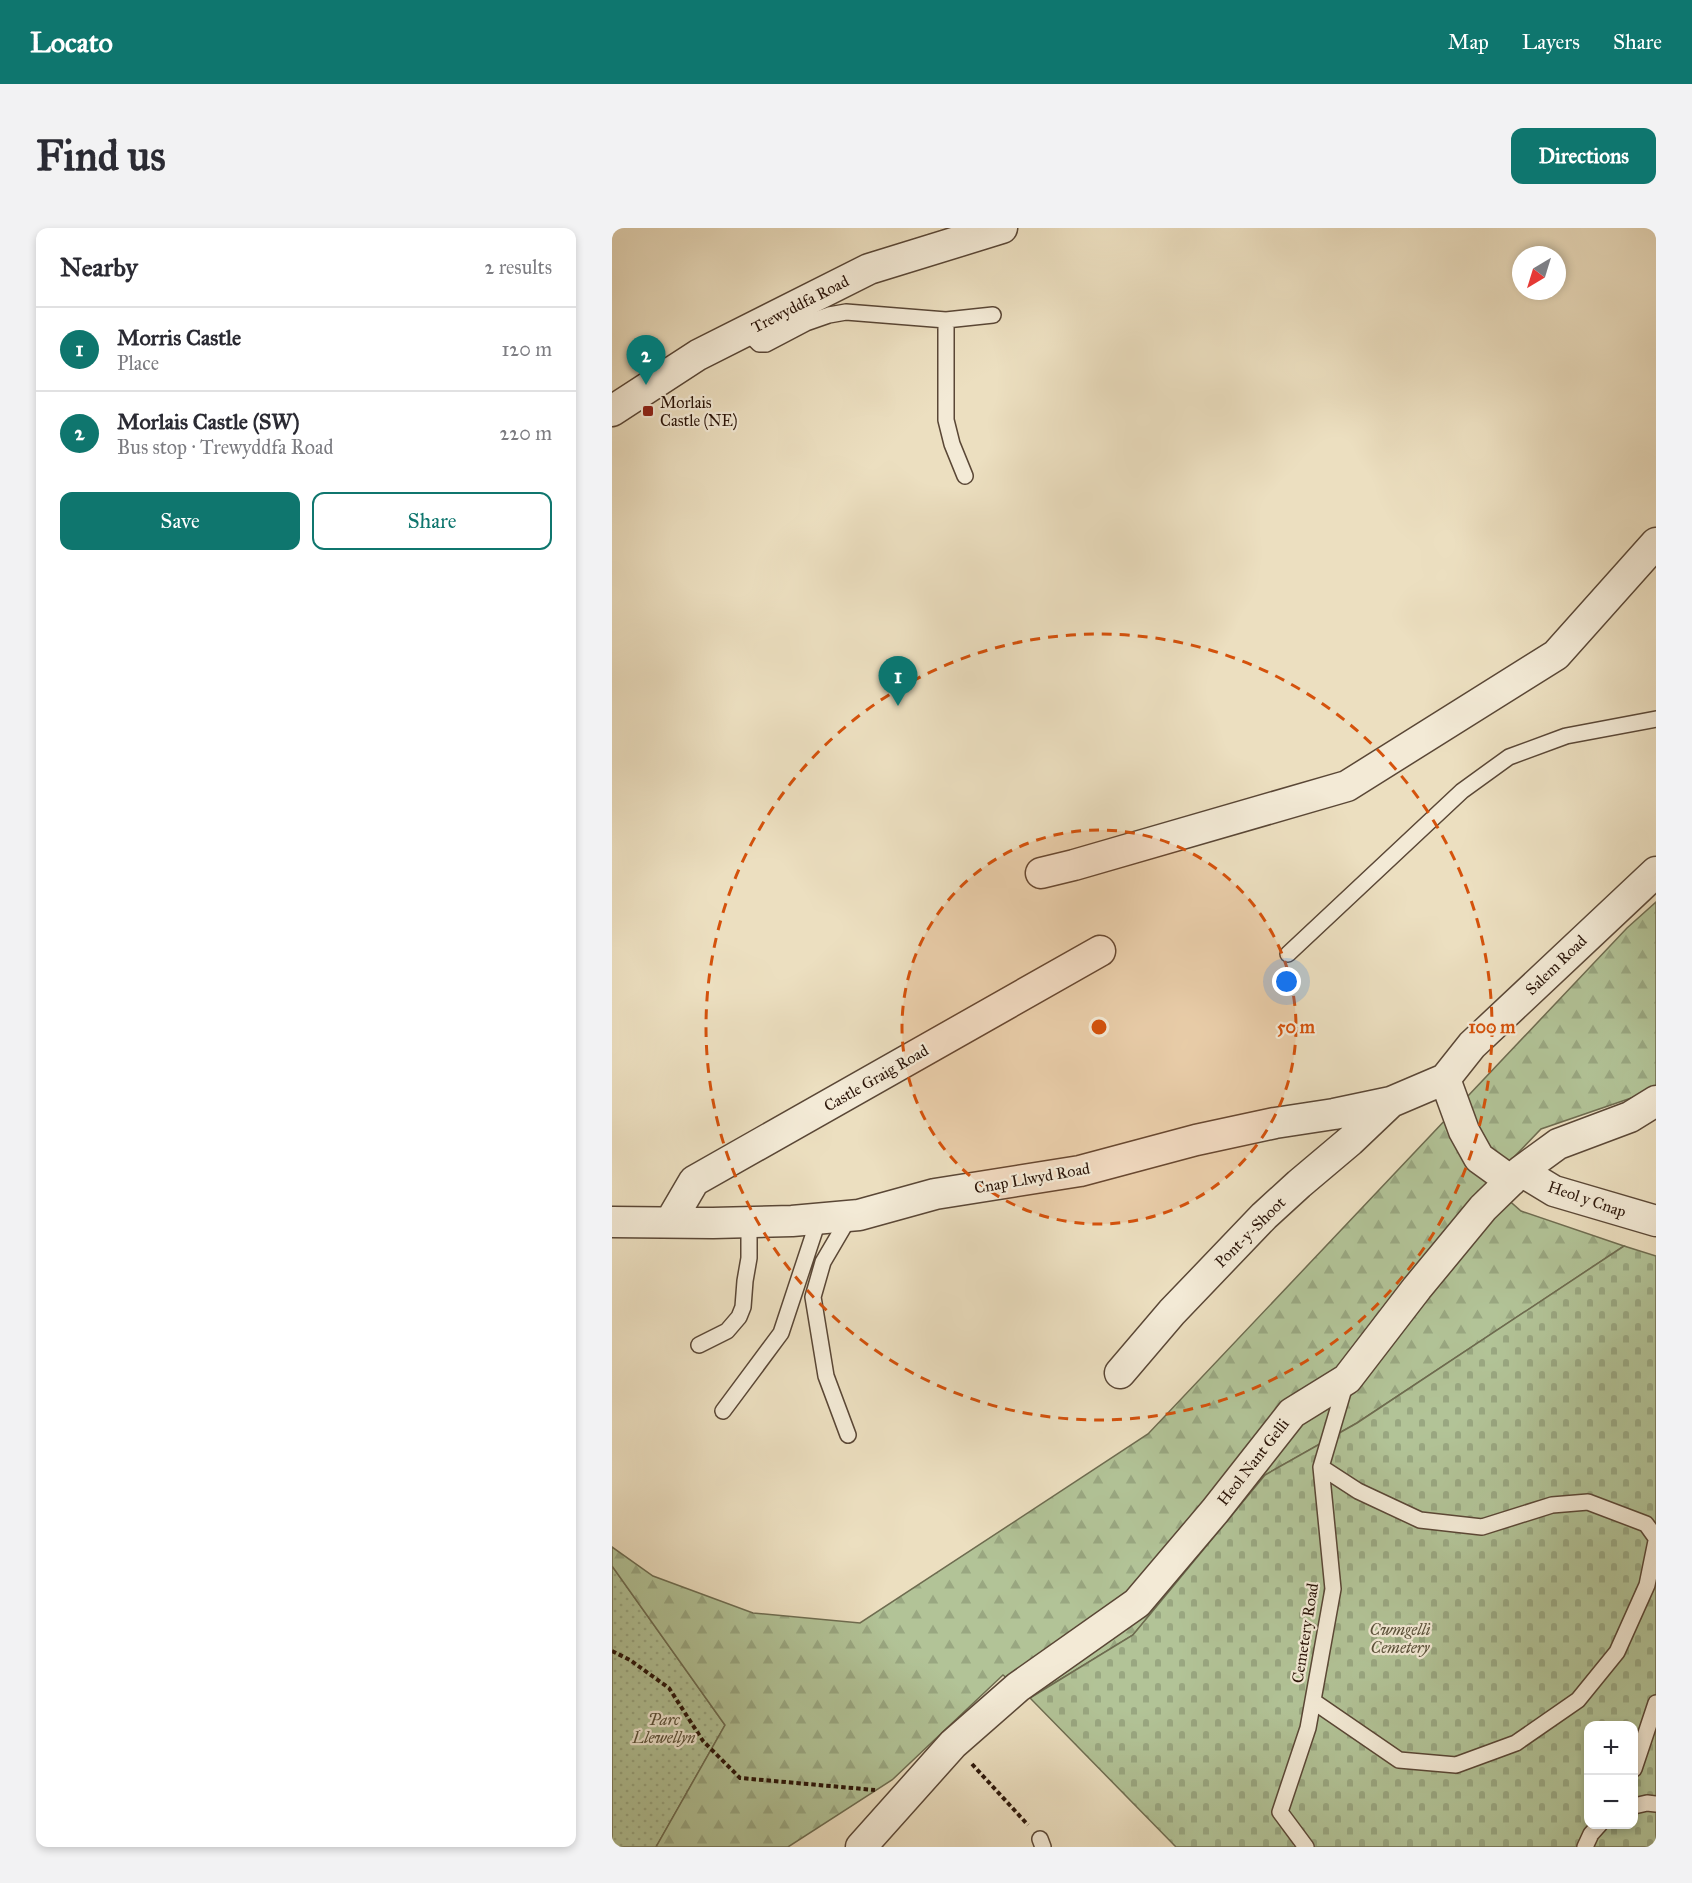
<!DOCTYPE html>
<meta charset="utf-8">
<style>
body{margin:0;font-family:"IM FELL Great Primer",serif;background:#f2f2f3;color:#2b2b33}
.controls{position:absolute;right:18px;bottom:18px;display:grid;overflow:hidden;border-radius:12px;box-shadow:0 3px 9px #0003}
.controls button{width:54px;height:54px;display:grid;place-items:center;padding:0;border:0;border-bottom:2px solid #e1e1e2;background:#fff;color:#2b2b33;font:30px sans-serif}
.compass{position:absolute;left:900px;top:18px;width:54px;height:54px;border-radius:50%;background:#fff;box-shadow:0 3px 9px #0003;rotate:218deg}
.you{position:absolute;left:675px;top:754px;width:21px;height:21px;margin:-15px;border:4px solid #fff;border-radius:50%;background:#1a73e8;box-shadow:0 0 0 9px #1a73e833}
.badge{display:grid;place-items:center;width:39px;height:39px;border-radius:50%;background:#0f766e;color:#fff;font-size:20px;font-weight:700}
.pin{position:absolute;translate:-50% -50px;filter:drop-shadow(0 2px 3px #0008)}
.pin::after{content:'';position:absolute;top:32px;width:21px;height:18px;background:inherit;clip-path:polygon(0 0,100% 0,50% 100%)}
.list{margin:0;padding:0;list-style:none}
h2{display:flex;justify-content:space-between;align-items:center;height:78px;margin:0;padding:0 24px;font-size:26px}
h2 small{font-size:20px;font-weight:400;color:#7c7c81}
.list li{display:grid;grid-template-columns:39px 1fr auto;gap:18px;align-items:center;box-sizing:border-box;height:84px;padding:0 24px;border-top:2px solid #e1e1e2}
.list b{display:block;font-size:22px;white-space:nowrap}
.list p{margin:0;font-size:20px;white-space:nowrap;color:#7c7c81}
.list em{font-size:20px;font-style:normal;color:#7c7c81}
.actions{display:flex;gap:12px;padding:18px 24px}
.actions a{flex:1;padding:14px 0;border:2px solid #0f766e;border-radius:12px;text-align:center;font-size:21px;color:#0f766e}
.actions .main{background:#0f766e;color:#fff}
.map{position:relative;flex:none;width:1044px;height:1619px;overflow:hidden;border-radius:12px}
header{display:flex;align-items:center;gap:36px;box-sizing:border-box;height:84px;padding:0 30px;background:#0f766e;color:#fff}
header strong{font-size:28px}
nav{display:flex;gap:33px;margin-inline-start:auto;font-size:21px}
.intro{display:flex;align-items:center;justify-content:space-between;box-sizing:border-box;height:144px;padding:0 36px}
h1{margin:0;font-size:42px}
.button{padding:15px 27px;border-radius:12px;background:#0f766e;color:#fff;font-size:21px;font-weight:700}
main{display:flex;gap:36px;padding:0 36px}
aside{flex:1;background:#fff;border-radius:12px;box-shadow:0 3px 9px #0003}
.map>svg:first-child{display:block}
.grass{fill:url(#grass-dots);stroke:#6e6c50;stroke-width:1.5}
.forest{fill:url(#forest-firs);stroke:#6e6c50;stroke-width:1.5}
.cemetery{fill:url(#cemetery-stones);stroke:#6e6c50;stroke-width:1.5;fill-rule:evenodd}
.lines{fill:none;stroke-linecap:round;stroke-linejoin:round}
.lane-casing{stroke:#5a4736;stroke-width:18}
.street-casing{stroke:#5a4736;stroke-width:33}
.path{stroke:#2a1408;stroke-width:4;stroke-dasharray:4.5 3;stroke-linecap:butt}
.lane{stroke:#f3ead6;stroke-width:15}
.street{stroke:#f3ead6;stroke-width:30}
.ring{fill:none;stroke:#d5520c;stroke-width:3;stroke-dasharray:10 8}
.poi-dot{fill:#8f2418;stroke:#f3ead6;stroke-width:2}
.labels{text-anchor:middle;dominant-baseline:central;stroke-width:4.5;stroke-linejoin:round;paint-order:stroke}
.street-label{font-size:16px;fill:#2a1408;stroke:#f3ead6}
.poi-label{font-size:16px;fill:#2a1408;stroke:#f3ead6;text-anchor:start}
.park-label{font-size:16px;font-style:italic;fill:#5a513a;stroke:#f3ead6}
.centre{fill:#d5520c;stroke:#f3ead6;stroke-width:3}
.ring-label{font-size:18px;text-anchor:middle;font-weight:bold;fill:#d5520c;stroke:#f3ead6;stroke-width:4.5;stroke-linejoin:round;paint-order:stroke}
</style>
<header>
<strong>Locato</strong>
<nav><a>Map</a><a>Layers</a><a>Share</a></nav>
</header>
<div class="intro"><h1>Find us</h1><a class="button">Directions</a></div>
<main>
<aside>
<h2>Nearby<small>2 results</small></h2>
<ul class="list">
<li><span class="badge">1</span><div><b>Morris Castle</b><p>Place</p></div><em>120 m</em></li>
<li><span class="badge">2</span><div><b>Morlais Castle (SW)</b><p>Bus stop · Trewyddfa Road</p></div><em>220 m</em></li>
</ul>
<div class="actions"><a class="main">Save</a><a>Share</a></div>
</aside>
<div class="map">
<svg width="1044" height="1619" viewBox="0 0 1044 1619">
<defs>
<pattern id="grass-dots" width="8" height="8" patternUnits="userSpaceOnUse" patternTransform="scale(1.5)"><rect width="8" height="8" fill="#b2c397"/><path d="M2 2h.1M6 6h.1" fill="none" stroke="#99a781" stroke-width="1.8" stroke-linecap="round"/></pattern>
<pattern id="forest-firs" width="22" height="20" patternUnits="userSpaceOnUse" patternTransform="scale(1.5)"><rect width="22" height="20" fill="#b2c397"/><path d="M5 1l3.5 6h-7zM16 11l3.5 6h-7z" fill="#99a781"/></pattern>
<pattern id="cemetery-stones" width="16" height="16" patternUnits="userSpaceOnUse" patternTransform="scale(1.5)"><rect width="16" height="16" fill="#b2c397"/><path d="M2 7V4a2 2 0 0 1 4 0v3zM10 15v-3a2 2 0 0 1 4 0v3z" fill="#99a781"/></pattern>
</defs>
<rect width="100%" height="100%" fill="#ecdfc0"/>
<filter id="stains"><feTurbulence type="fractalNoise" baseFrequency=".00333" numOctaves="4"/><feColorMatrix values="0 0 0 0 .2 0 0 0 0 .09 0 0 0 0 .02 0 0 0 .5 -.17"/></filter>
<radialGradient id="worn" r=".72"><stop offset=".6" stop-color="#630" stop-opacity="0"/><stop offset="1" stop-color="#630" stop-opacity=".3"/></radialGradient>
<path class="grass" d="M0,1338L113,1497L44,1619H0Z"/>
<path class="forest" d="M1044,674V859L1028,867L929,901L877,955L909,983L1012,1018L745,1195L653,1247L521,1407L418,1470L391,1447L280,1552L176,1619H44L113,1497L0,1338V1319L41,1348L141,1385L248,1395L536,1206L1015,700Z"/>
<path class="cemetery" d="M1012,1018L1044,1028V1619H564L418,1470L521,1407L653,1247L745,1195ZM976,1498H1022V1596H976Z"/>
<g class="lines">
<g class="lane-casing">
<path id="lane" d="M334,92V192L340,216L353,248
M134,103L147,116H154L194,95L217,87L234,84L334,92L381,87
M676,726L850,563L897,529L954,508L1044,491
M87,1117L115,1103L127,1089L131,1079L133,1053L137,1030V994
M111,1183L169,1105L207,990
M236,1207L214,1148L201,1069L211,1034L238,988
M709,1239L746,1263L808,1292L870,1299L940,1277L976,1274L1034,1296L1044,1310
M701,1473L787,1532L844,1537L904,1515L966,1472L1005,1424L1035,1357L1044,1313
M1022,1541L1044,1475
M1022,1578L1035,1575L1044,1576
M428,1611L431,1619
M694,1619L668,1584L696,1500L721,1361L709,1239L734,1154
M973,1619L979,1606L988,1596"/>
</g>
<g class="street-casing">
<path id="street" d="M0,183L86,127L257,41L390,0
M429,645L462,637L735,558L944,427L1044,315
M909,943L942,963L1044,993
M899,953L867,930L852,903L833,851L860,817L1044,644
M0,994L101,995L180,993L247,987L323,966L468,943L584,912L663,895L722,886L779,874L833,851
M58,994L82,953L488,723
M508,1145L560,1084L652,988L687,956L738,913L779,874
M249,1619L341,1516L406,1459L525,1375L603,1283L680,1185L735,1151L805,1060L871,980L909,943L946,916L1018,889L1044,873"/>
</g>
<path class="path" d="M0,1423L18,1432L57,1460L91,1513L128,1550L263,1562
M360,1536L416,1597"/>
<use href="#lane" class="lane"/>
<use href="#street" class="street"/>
</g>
<circle cx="487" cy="799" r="197" fill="#d5520c" fill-opacity=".12"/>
<g class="ring">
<circle cx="487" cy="799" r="197"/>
<circle cx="487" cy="799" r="393"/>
</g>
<rect class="poi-dot" x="30" y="177" width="12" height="12" rx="3"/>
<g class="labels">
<g class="street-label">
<text transform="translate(188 76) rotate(-27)">Trewyddfa Road</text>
<text transform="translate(944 737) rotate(-44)">Salem Road</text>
<text transform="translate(264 850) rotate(-30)">Castle Graig Road</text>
<text transform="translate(420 950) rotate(-10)">Cnap Llwyd Road</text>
<text transform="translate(975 971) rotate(19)">Heol y Cnap</text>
<text transform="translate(638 1004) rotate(-45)">Pont-y-Shoot</text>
<text transform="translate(641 1234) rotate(-52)">Heol Nant Gelli</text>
<text transform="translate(693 1405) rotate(-81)">Cemetery Road</text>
</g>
<g class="poi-label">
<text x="48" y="174">Morlais<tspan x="48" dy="18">Castle (NE)</tspan></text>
</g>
<g class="park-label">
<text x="788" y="1401">Cwmgelli<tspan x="788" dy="18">Cemetery</tspan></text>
<text x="52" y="1491">Parc<tspan x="52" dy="18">Llewellyn</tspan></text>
</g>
</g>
<circle cx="487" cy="799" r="9" class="centre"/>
<g class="ring-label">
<text x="684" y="805">50 m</text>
<text x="880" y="805">100 m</text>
</g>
<rect width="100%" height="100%" filter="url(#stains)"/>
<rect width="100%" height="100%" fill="url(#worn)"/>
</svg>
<div class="controls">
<button>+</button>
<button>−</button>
</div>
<svg class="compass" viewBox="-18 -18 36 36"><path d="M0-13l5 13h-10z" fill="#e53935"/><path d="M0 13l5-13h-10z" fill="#7c7c81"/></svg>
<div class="you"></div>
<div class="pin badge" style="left:286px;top:478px">1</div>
<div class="pin badge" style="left:34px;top:157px">2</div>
</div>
</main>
